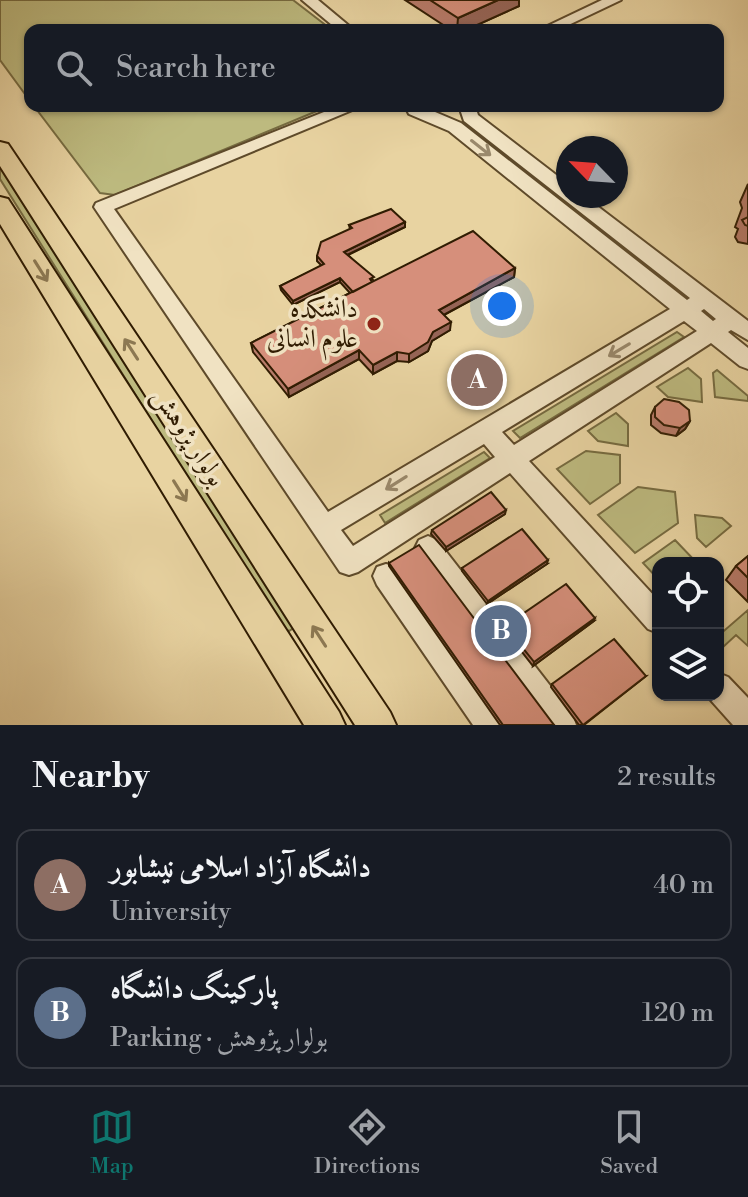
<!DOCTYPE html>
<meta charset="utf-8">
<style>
body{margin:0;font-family:"Libre Bodoni",Amiri,serif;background:#20242c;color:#f1f3f6}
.controls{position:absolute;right:24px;bottom:24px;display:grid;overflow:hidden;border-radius:16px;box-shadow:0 2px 6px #0004}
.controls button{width:72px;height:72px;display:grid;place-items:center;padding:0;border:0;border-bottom:2px solid #363941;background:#171b24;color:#f1f3f6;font:40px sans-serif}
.compass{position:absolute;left:556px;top:136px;width:72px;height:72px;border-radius:50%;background:#171b24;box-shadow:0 2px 6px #0004;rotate:295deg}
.you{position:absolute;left:502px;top:306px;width:28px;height:28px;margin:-20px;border:6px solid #fff;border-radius:50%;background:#1a73e8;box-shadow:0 0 0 12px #1a73e833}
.badge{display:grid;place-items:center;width:52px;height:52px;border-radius:50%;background:#0f766e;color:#fff;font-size:26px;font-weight:700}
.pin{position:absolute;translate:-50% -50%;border:4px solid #fff;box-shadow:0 2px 8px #0006}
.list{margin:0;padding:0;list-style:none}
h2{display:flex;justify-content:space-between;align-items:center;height:104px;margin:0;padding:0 32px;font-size:34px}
h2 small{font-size:26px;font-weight:400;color:#9ea1a6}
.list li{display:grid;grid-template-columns:52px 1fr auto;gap:24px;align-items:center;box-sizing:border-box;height:112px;margin:0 16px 16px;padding:0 16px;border:2px solid #363941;border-radius:16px}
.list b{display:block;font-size:30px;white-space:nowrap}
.list p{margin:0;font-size:26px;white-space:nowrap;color:#9ea1a6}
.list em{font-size:26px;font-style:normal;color:#9ea1a6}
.icon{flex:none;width:44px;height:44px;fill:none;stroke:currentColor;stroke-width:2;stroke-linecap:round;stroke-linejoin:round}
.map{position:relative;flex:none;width:748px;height:725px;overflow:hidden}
.search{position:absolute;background:#171b24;box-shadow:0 2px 6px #0004;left:24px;right:24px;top:24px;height:88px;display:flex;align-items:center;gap:20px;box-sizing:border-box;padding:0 28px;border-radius:16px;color:#9ea1a6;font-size:30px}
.sheet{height:360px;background:#171b24}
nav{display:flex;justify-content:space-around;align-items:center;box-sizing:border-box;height:112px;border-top:2px solid #363941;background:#171b24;font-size:22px;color:#9ea1a6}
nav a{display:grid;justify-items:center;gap:4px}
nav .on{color:#0f766e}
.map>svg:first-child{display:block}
.green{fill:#bdba7f;stroke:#766b40;stroke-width:2}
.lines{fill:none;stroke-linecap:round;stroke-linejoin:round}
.minor-casing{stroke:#5e4a2a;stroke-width:4}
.major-casing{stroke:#301c02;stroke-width:4}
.minor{fill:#f0e2c2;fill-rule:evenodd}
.major{fill:#e8d3a1;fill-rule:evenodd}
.wall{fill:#b87b6a;stroke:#301c02;stroke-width:2}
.shaded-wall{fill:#966456;stroke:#301c02;stroke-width:2}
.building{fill:#d68f7b;stroke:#301c02;stroke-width:2}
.oneway{stroke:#9a896c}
.oneway2{stroke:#8c7852}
.poi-dot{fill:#8f2418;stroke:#f0e2c2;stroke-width:3}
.labels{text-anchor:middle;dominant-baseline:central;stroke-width:7;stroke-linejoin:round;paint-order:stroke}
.poi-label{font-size:26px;fill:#301c02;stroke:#f0e2c2;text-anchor:end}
.street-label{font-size:26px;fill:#301c02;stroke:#f0e2c2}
</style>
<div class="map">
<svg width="748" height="725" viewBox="0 0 748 725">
<rect width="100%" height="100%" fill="#e8d3a1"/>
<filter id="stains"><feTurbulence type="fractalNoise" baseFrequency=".0025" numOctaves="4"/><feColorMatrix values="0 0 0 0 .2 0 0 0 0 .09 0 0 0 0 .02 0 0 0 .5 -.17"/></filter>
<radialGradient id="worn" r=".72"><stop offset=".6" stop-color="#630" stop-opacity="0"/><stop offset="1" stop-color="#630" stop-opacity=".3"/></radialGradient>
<path class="green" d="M0,0H293L332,30H30V101L0,60Z
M34,106H329L115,195L100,193Z
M470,124L675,285L669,288L465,127Z
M0,159L295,627L289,631L282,628L0,179Z
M677,332L684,337L520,438L513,431Z
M688,368L701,379L702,402L668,397L657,387Z
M717,370L748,396V401L715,397L713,373Z
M616,413L628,424V446L598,441L588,431Z
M586,451L620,455V483L590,504L557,469Z
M484,452L490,458L385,523L380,515Z
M638,487L675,492L678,523L635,553L598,515Z
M695,515L722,518L731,526L706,547L697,538Z
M675,540L697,563H658V579L643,563Z
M748,610V646L736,635L722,648L718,636Z"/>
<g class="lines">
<g class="minor-casing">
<path id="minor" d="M302,0H318L354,30H338Z
M602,0H621L558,30H539Z
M339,106H362L114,209L328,512L670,309L449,131L409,114L407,110L409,106H421L461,123L687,300L690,298L464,121L459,106H475L478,115L568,184V196H584L748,321V340L731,330L728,332L748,348V369L740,366L711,343L529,461L658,600V633L648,629L510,473L358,572L349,575L340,572L94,207L96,203ZM704,309L716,319L713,321L701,311ZM684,321L697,331L514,445L502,432ZM484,444L495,457L353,546L341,530Z
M428,536L437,540L572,714L576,725H543L419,556L415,548L419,540Z
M386,564L395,567L502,714L506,725H473L377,585L373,576L377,567Z
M718,673L728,677L748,698V725H733L708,697L707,695H718Z"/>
</g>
<g class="major-casing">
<path id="major" d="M0,142L8,144L390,712L396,725H355L0,166Z
M0,197L8,199L339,712L345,725H304L0,224Z"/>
</g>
<use href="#minor" class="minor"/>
<use href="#major" class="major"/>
</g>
<path class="wall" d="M405,0H519V6L466,30H451Z
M748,184V244L738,242L735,237L738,229L735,227L742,208L740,202Z
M405,222V227L348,255L374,281L515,268L514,277L444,315L450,330L432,341L428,351L409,362L397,361L373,374L359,359L289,397L253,352L251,343L350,293L340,282L293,305L281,290L280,286L322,266L317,261V256L350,229L349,225Z
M655,407L690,421L685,429L676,436L661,433L651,425V415Z
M505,514L446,551L431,534L432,530Z
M748,556V602L726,580L736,566Z
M389,563L554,725H500L389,566Z
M547,564L487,604L462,571V568Z
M594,621L533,666L504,629L505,626Z
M646,676L584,725H579L551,687L552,684Z"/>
<path class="shaded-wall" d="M498,0H519V6L466,30H457L458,18Z
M405,222V227L345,256L344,252Z
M515,268L514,277L438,318L439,310Z
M340,278V282L293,305V301Z
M451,322L450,330L432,341L428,351L409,362V354L433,332Z
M359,350V359L289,397L288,389Z
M397,352V361L373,374V365Z
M690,421L685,429L676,436L680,428Z
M506,510L505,514L446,551V547Z
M548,560L547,564L487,604L488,601Z
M595,618L594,621L533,666L534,662Z"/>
<path class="building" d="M430,0H498L458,18Z
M391,209L405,222L344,252L374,277L370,279L372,282L353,292L340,278L293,301L280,286L324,264L317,256L321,242L352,228L349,225Z
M748,217V226L745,225L742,220Z
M473,231L515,268L439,310L451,322L433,332L428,342L409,354L397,352L373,365L359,350L288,389L251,343Z
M664,399L679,402L689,410L690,421L680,428L664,425L655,417V407Z
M491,492L506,510L446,547L432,530Z
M522,529L548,560L488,601L462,568Z
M419,545L554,725H503L389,563Z
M748,556V578L736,566Z
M566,584L595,618L534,662L505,626Z
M614,639L646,676L583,725L552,684Z"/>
<defs><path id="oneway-shaft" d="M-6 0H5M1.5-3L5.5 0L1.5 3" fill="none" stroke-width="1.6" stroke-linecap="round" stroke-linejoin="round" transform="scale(2)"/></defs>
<g class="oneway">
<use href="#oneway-shaft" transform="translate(481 148) rotate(38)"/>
<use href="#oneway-shaft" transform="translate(619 350) rotate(149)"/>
<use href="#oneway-shaft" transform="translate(396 483) rotate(148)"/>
</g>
<g class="oneway2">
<use href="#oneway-shaft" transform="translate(41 271) rotate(58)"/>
<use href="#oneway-shaft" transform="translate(131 349) rotate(-123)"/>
<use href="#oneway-shaft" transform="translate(180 491) rotate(58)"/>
<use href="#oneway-shaft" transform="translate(319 636) rotate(-123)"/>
</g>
<circle class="poi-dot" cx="374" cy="324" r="8"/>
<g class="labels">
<g class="poi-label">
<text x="358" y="309">دانشکده<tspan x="358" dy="30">علوم انسانی</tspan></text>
</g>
<g class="street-label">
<text transform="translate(189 437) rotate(57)">بولوار پژوهش</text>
</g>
</g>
<rect width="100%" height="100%" filter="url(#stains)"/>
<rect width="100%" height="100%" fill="url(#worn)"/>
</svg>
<div class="controls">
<button><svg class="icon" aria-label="locate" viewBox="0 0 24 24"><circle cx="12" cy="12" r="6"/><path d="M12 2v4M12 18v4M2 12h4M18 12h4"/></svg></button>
<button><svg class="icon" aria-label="layers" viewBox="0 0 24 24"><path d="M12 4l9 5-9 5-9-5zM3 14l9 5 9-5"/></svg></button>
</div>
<svg class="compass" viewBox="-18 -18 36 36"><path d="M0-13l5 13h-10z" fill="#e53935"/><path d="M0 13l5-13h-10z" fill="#9ea1a6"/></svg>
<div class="you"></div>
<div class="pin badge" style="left:477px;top:380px;background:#8d6e63">A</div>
<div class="pin badge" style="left:501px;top:631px;background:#5c6f8a">B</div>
<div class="search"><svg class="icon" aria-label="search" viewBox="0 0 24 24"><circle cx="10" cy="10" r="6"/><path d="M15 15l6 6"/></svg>Search here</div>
</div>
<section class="sheet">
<h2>Nearby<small>2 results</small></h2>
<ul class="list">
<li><span class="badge" style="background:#8d6e63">A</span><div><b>دانشگاه آزاد اسلامی نیشابور</b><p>University</p></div><em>40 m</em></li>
<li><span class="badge" style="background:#5c6f8a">B</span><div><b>پارکینگ دانشگاه</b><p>Parking · بولوار پژوهش</p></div><em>120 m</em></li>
</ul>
</section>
<nav>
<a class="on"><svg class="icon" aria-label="map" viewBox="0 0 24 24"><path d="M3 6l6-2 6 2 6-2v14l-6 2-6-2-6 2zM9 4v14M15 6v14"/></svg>Map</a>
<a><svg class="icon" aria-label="directions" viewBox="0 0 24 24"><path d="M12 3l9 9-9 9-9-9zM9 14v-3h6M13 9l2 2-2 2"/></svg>Directions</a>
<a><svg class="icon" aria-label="saved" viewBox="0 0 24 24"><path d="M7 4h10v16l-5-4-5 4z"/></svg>Saved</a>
</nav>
